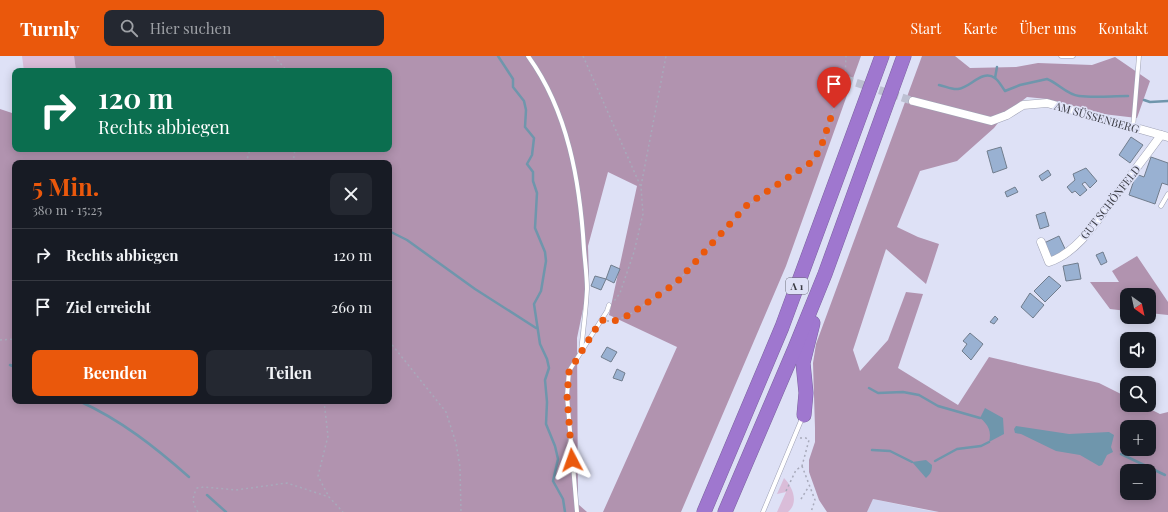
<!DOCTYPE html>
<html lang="de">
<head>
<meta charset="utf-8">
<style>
	:root { --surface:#171b24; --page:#242831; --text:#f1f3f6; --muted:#9ea1a6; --line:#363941; --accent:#ea580c }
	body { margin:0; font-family:"Playfair Display",serif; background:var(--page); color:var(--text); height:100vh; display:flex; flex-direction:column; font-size:15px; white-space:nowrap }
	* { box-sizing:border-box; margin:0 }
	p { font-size:13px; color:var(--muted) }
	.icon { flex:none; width:22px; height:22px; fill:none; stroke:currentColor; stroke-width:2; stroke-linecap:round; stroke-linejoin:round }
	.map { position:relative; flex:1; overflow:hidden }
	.side { position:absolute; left:12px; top:104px; width:380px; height:244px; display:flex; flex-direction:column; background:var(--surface); border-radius:8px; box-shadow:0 2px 10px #0003 }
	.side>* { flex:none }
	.banner { position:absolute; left:12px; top:12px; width:380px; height:84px; border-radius:8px; box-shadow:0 2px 10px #0003; background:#0b6e4f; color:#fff; overflow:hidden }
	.needle { width:26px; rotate:147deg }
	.tools { position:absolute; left:1120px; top:232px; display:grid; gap:8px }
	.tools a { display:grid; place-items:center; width:36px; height:36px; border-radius:8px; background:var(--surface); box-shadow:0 2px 10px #0003; font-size:20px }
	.pin { position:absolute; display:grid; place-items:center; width:34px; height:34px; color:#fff; margin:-41px -17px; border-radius:50% 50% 50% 0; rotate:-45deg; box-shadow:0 0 4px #0007 }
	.pin .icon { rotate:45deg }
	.me { position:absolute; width:44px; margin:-22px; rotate:356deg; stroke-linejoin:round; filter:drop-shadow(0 0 3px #0008) }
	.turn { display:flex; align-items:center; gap:14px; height:84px; padding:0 20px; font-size:18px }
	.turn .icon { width:52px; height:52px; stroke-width:2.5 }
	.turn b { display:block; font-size:28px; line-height:34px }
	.round { display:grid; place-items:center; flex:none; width:42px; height:42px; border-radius:8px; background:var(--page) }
	.summary { display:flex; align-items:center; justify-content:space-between; height:68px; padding:0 20px }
	h1 { font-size:24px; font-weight:700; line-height:30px; color:var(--accent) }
	.button { display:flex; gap:8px; margin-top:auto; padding:8px 20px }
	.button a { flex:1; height:46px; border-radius:8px; background:var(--accent); color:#fff; font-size:16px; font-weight:700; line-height:46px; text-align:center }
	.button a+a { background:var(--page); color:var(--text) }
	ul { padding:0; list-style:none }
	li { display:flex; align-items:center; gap:12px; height:52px; padding:0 20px; border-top:1px solid var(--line) }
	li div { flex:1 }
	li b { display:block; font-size:15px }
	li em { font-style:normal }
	header { display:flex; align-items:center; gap:24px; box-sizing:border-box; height:56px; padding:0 20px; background:var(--accent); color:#fff }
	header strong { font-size:19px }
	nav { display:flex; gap:22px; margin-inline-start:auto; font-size:14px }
	.search { width:280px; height:36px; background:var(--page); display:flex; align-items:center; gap:10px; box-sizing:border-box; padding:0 14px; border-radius:8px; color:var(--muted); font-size:15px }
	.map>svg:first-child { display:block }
	.built { fill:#d0d4ef }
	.green { fill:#dabdd9 }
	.forest { fill:#b193af; fill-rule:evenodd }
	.water { fill:#6f96ac }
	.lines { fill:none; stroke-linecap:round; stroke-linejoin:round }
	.stream { stroke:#6f96ac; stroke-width:2.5 }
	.building { fill:#99b1d2; stroke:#717d8d }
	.street-tunnel { stroke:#bdc0d2; stroke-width:8; stroke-dasharray:8 4; stroke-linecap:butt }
	.lane-casing { stroke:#9ea1b4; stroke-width:5 }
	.street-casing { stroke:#9ea1b4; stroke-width:9 }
	.highway-casing { stroke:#7b629e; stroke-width:15 }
	.path { stroke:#a8aabb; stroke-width:1.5; stroke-dasharray:2 3; stroke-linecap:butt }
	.lane { stroke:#fff; stroke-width:4 }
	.street { stroke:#fff; stroke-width:8 }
	.highway { stroke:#9f77cf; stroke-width:14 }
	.route { stroke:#ea580c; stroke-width:7; stroke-dasharray:0 12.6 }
	.labels { text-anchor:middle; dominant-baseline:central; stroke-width:3.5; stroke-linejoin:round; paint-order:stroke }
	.shield { fill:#dee1f6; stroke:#6a6c78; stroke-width:1 }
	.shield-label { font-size:10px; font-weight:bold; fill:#393a42 }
	.street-label { font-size:11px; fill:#393a42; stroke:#dee1f6 }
</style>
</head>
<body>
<header>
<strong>Turnly</strong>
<div class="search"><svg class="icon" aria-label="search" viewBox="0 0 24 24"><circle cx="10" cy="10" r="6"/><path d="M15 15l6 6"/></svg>Hier suchen</div>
<nav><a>Start</a><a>Karte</a><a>Über uns</a><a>Kontakt</a></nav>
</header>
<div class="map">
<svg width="1168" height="456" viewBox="0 0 1168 456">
	<rect width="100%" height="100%" fill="#dee1f6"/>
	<path class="built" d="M873 443 925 454 939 456H867Z"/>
	<g class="green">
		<path d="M22 0H74L76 15H24Z"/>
		<path d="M784 422C793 431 799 447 788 456H777L786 436 777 438Z"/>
	</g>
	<g class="forest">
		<path d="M74 0H861L786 210 681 456H603L677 291 609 259 637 130 608 116 588 190 589 224 577 282 578 448 587 456H0V53L15 58V93H389V15H76ZM15 107H389V345H15Z"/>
		<path d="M922 0H955L970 12 1016 11 1038 7 1092 9 1115 1 1150 25 1137 62 1103 58 1047 43 1027 41 1005 58 994 72 957 105 920 115 897 171 918 181 939 188 926 228 886 193 853 294 860 315 888 284 906 236 923 238 898 312 958 349 989 301 1099 327 1127 341V349H1142L1160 358 1168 356V456H939L873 443 867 456H827L819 444 809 416V404L815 386V372L813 307 816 288ZM1127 371H1149V393H1127ZM1127 415H1149V437H1127Z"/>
		<path d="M1137 200 1168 246V259L1149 257V239H1127V255L1110 253 1090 226H1119L1112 215Z"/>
	</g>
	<g class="water">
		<path d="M985 352 1003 362 1004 378 989 386C992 376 988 368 980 362Z"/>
		<path d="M1016 370 1069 378 1109 376 1114 379 1111 391 1113 396 1107 399 1102 409 1099 410 1080 399 1056 395 1021 378 1015 377 1014 373Z"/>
		<path d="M926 404 932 409C932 416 930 418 926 422L912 406Z"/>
	</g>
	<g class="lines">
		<g class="stream">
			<path d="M498 0 513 23V31L524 45 526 54 525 71 534 82 532 99 527 108 533 116V125L537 137 535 172 545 196 546 205 541 235 534 248 540 288 547 303 549 312 545 324 547 346 546 368 555 390 558 403 553 425 563 443 565 456"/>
			<path d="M995 22 997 11"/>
			<path d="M939 29C945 30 952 34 958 33 970 32 982 13 995 22 999 25 1002 31 1005 35L1020 29 1047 23C1058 27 1067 39 1079 40 1095 42 1111 40 1128 40"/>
			<path d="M1144 44 1150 46 1168 45"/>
			<path d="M389 175 407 184 475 233 536 272"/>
			<path d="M10 309 15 311"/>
			<path d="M869 332 878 337 903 336 919 339 938 350 980 362"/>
			<path d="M79 345C121 364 155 391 189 421"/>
			<path d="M872 394 890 395 912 406"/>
			<path d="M1121 398 1165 419"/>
			<path d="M935 405 957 393 981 390 989 386"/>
			<path d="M207 439 226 456"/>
		</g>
	</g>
	<g class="building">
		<path d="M1131 81 1143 89 1130 107 1119 99Z"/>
		<path d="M1001 91 1007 112 993 117 987 95Z"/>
		<path d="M1151 101 1168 107V129L1162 127 1155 148 1129 139 1136 118 1144 121Z"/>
		<path d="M1086 112 1097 125 1090 132 1085 126 1082 128 1087 134 1080 140 1075 135 1072 137 1067 131 1075 124 1073 118Z"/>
		<path d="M1048 114 1051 119 1042 125 1039 120Z"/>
		<path d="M1015 131 1018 136 1007 141 1005 136Z"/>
		<path d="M1045 156 1049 170 1040 173 1036 159Z"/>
		<path d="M1059 180 1067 197 1052 204 1044 187Z"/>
		<path d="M1103 196 1107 206 1101 209 1096 199Z"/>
		<path d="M1078 207 1081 223 1066 225 1063 210Z"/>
		<path d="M611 209 620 213 614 227 606 223Z"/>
		<path d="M595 220 606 223 601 234 591 230Z"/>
		<path d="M1049 220 1061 230 1045 246 1034 235Z"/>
		<path d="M1030 237 1044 249 1033 262 1021 251Z"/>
		<path d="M995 260 998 263 994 268 990 266Z"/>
		<path d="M970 277 983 288 971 304 962 295 967 288 963 285Z"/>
		<path d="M607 291 617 296 611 306 601 301Z"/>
		<path d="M617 313 625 317 622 325 613 322Z"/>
	</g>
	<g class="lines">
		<path class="street-tunnel" d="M845 23 913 45"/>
		<g class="lane-casing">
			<g id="lane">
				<path d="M528 0C568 55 580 126 584 193 585 206 587 220 587 233 586 254 583 275 581 296"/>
				<path d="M1061 0H1073"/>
				<path d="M1133 72 1139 0"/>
				<path d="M1161 150 1168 138"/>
				<path d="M577 456 567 340 569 315 607 255 609 249"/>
				<path d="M763 456 803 360"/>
			</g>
		</g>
		<g class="street-casing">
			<g id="street">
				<path d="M913 45 991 65 1007 59 1023 49 1047 47 1168 81"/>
				<path d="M1041 186 1049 206C1079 196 1097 164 1115 140 1130 120 1146 100 1161 79"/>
			</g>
		</g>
		<g class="highway-casing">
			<g id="highway">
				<path d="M804 359 806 337 803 307 813 267"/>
				<path d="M704 456 782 271 882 0"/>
				<path d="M725 456 795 292 825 218 904 0"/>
			</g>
		</g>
		<g class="path">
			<path d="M274 0 287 15"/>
			<path d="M583 0 641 131 643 158 634 196 620 237 614 245"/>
			<path d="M246 107 250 93"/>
			<path d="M293 107 295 93"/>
			<path d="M641 130 666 0"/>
			<path d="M607 265H615L629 259 676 227 748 149 810 107 821 95 837 42 845 23 846 0"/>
			<path d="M0 284 15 283"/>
			<path d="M389 285 446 356 456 387 460 411 461 456"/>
			<path d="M324 345 328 380 318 420 329 441"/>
			<path d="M802 410 815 444 811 456"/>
			<path d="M786 435 796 414 802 410 809 384 806 382H800"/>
			<path d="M801 443 809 430"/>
			<path d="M198 456C192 447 192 441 197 432L204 431 236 434 287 427 329 441 343 456"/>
		</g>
		<use href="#lane" class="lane"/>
		<use href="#street" class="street"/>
		<use href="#highway" class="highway"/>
	</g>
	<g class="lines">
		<path class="route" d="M572 404 567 340 569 316 601 264 614 265 629 259 676 227 748 148 810 107 820 94 834 52"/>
	</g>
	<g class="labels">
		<rect class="shield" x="786" y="222" width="22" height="16" rx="3"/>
		<g class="shield-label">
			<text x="797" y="230">A 1</text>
		</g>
		<g class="street-label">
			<text transform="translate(1097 61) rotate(16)">AM SÜSSENBERG</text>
			<text transform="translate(1110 146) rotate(-52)">GUT SCHÖNFELD</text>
		</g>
	</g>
</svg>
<div class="tools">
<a><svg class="needle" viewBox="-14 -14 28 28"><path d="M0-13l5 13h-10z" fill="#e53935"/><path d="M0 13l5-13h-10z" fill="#9ea1a6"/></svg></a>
<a><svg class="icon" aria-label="sound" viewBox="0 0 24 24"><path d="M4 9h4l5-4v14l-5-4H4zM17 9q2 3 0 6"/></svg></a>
<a><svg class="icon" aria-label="search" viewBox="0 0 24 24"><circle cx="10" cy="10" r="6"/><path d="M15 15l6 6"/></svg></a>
<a>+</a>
<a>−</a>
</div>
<div class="pin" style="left:834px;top:52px;background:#d93025"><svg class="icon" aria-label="arrive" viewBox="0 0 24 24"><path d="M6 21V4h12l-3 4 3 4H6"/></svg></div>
<svg class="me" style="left:572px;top:404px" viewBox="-20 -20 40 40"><path d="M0-17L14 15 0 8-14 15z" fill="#ea580c" stroke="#fff" stroke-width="4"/></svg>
<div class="banner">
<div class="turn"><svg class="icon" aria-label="right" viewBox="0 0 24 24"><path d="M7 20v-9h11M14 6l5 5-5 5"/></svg><div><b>120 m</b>Rechts abbiegen</div></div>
</div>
<section class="side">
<div class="summary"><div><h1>5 Min.</h1><p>380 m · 15:25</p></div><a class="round"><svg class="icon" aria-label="close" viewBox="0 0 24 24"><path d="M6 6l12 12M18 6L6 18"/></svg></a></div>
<ul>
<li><svg class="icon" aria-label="right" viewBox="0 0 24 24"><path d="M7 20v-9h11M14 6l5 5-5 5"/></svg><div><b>Rechts abbiegen</b></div><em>120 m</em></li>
<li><svg class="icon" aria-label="arrive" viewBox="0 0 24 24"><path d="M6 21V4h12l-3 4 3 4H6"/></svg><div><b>Ziel erreicht</b></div><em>260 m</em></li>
</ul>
<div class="button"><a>Beenden</a><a>Teilen</a></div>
</section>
</div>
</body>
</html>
